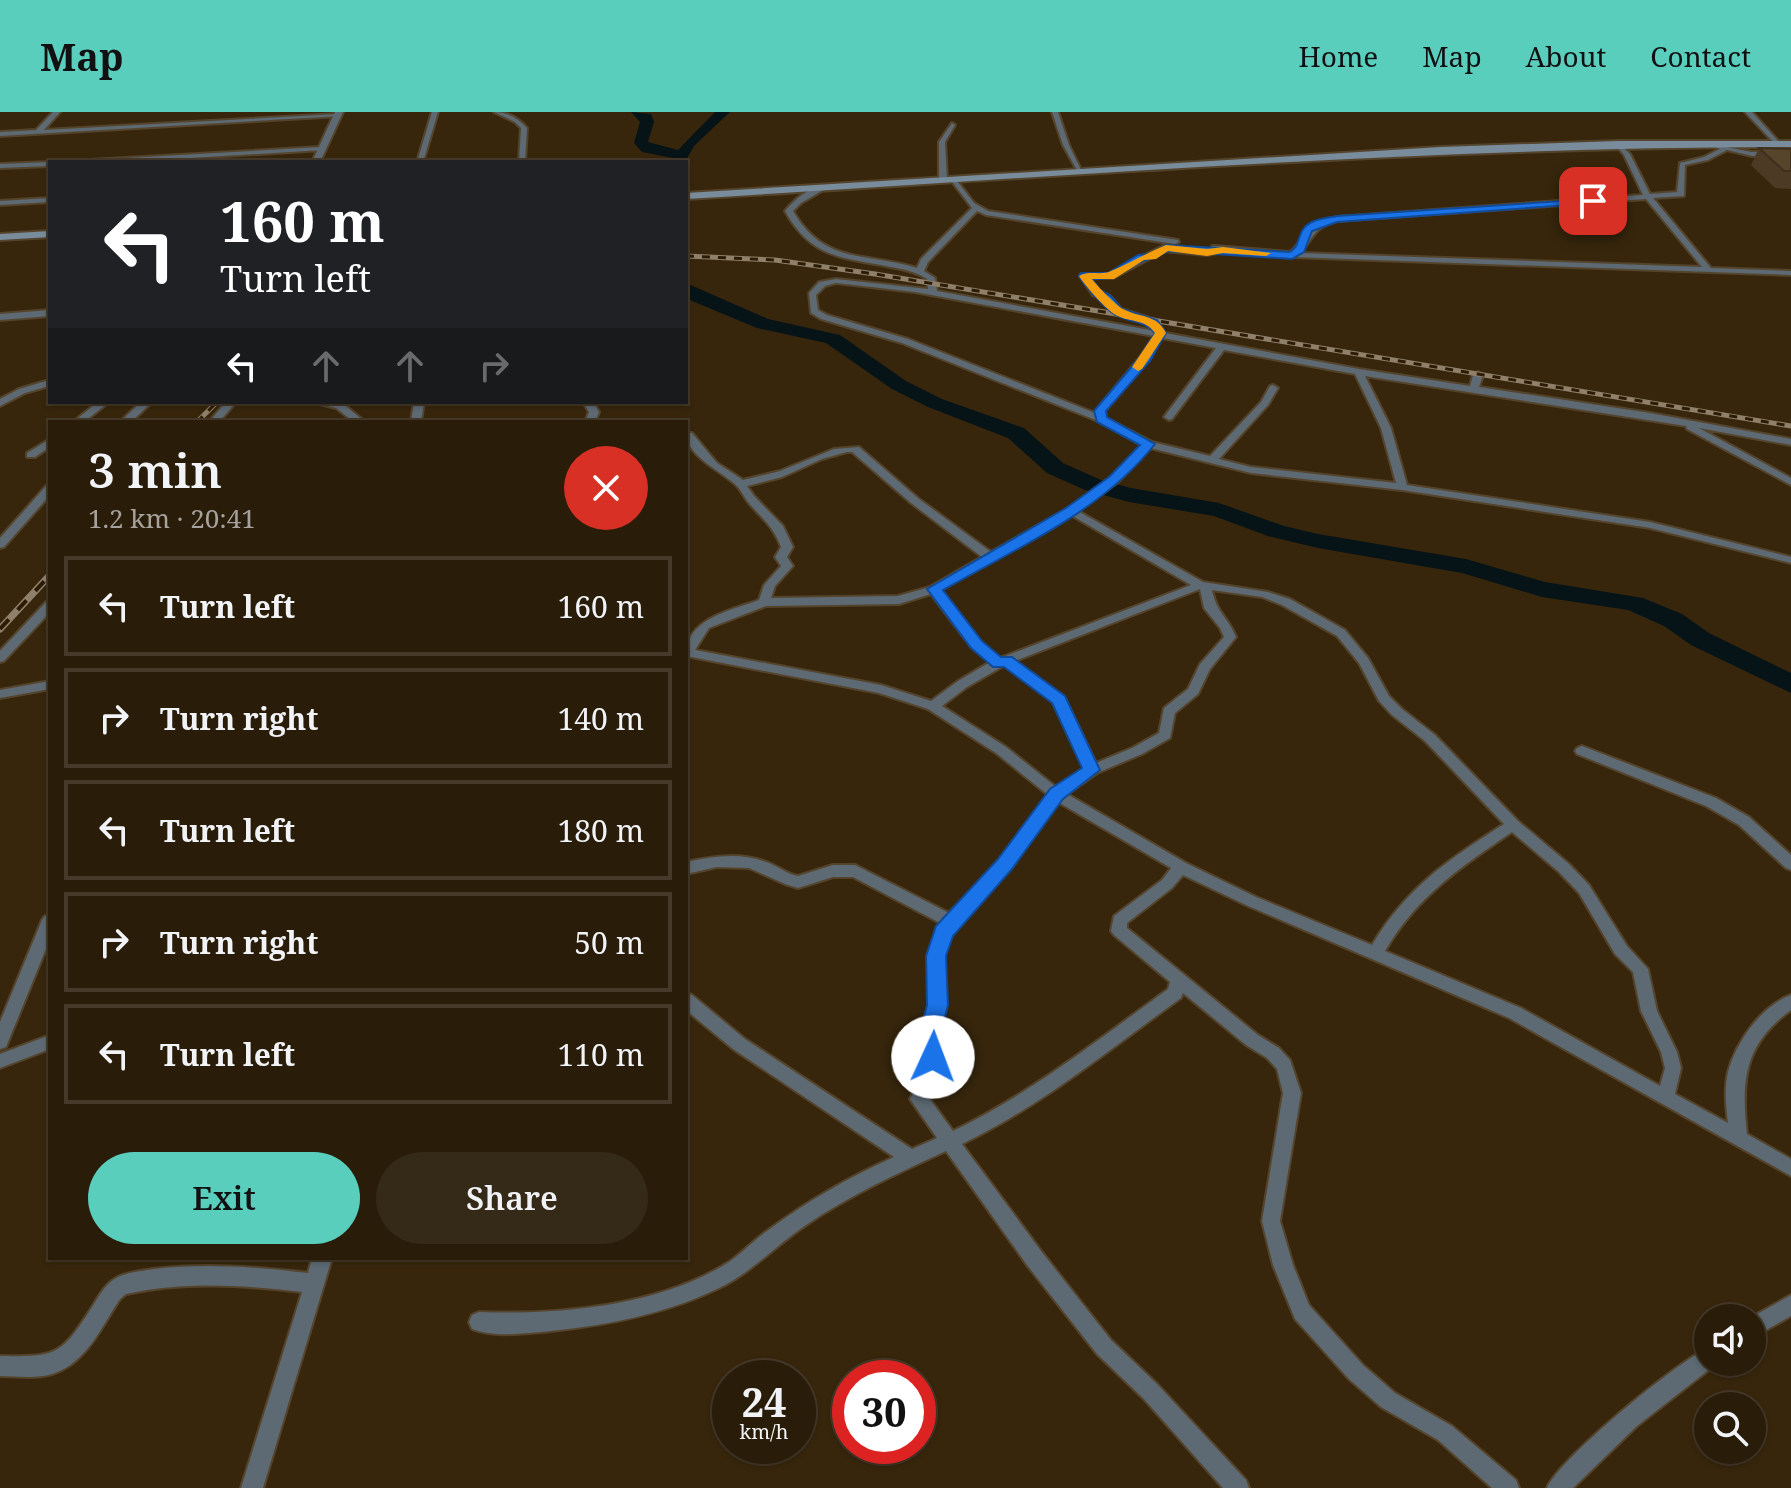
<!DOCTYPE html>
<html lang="en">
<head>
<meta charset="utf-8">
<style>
	:root { --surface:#291c09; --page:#352917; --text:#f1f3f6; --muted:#a5a19c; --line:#453a2a; --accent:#5acebd }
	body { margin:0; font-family:"Noto Serif",serif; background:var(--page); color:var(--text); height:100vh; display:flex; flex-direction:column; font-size:30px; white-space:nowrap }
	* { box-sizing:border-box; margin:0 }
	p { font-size:26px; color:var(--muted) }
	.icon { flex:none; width:44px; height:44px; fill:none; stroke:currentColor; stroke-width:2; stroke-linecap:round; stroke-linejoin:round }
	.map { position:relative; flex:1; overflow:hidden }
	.drawer { position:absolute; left:48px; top:308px; width:640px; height:840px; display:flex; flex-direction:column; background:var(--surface); border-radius:0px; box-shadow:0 2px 6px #0004,0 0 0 2px var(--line) }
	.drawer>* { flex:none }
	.top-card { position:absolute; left:48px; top:48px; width:640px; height:244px; border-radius:0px; box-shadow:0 2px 6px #0004,0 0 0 2px var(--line); background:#202124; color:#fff; overflow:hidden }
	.tools { position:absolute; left:1694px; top:1192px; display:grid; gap:16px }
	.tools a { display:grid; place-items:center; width:72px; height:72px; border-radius:50%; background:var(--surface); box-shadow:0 2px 6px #0004,0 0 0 2px var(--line); font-size:40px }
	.speed { position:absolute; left:712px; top:1248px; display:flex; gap:16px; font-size:40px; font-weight:700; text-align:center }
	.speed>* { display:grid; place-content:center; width:104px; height:104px; border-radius:50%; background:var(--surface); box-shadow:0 2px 6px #0004,0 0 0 2px var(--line); line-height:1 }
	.speed small { font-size:20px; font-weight:400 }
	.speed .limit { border:12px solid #d22; background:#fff; color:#111 }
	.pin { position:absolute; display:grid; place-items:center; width:68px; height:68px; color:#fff; margin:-34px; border-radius:16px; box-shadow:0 4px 12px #0006 }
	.me { position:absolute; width:88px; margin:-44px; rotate:2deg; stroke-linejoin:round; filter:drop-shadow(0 0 6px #0008) }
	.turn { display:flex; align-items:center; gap:28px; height:168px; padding:0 40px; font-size:36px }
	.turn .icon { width:104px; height:104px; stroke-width:2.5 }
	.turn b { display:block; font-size:56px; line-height:68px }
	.lanes { display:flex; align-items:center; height:76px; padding:0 40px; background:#0003; justify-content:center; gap:40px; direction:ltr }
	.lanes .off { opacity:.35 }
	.round { display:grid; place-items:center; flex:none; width:84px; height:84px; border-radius:42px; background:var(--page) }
	.head { display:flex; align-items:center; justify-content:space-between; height:136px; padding:0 40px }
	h1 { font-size:48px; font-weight:600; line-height:60px }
	.button { display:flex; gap:16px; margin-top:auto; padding:16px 40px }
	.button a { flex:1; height:92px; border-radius:48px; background:var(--accent); color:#111; font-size:32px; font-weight:600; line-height:92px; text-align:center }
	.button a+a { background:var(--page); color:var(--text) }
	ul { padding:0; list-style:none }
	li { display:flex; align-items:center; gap:24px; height:100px; margin:0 16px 12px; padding:0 24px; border:4px solid var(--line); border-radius:0px }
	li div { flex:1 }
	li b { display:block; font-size:30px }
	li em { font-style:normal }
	header { display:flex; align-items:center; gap:48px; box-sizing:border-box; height:112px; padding:0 40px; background:var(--accent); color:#111 }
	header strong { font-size:38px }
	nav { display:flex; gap:44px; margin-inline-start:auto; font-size:28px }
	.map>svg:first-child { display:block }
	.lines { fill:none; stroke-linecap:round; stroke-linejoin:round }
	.river { fill:#061418; fill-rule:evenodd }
	.minor-casing { stroke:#54442c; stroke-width:4 }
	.tertiary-casing { stroke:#54442c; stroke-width:4 }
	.secondary-casing { stroke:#54442c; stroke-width:4 }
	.minor { fill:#5d6973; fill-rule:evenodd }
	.tertiary { fill:#5d6973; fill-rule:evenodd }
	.secondary { fill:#798c9c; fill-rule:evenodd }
	.rail-far1-casing { stroke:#8f806b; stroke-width:5 }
	.rail-casing { stroke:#8f806b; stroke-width:7 }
	.rail-far1 { stroke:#2d1c03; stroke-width:3; stroke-dasharray:8; stroke-linecap:butt }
	.rail { stroke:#2d1c03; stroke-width:4; stroke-dasharray:13; stroke-linecap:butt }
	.wall { fill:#4c3a25 }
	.building { fill:#58442b; stroke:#3e301e; stroke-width:2 }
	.route { fill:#1a73e8; stroke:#114b97; stroke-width:2 }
	.slow { fill:#f59e0b }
</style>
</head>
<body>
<header>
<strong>Map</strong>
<nav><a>Home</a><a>Map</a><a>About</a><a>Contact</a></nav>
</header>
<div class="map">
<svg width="1791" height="1376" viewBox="0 0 1791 1376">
	<rect width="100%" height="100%" fill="#37260c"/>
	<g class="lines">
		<g class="river">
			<path d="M631 0 651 2 654 10 648 30 678 38 715 0H730L694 34 685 50H671L673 46 642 40 634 31 640 10Z"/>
			<path d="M686 171 768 207 840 223 906 269 942 287 1024 316 1063 351 1101 368 1131 376 1219 391 1284 414 1318 422 1466 447 1545 470 1643 486 1682 502 1709 521 1791 561V581L1691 533 1664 514 1628 498 1542 485 1462 461 1318 436 1268 424 1214 404 1129 390 1085 378 1047 361 1008 326 928 295 892 277 826 231 757 216 692 189 686 185Z"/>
		</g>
		<g class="minor-casing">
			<g id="minor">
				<path d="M53 0H60L44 18 338 2 341 4 0 24V20L36 18Z"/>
				<path d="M432 0H438L423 50H417Z"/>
				<path d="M494 0C507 0 518 6 527 16L525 50H519L521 16 515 10Z"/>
				<path d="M1052 0H1058L1069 33 1082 60H1078L1063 33Z"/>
				<path d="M1745 0H1752L1780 31V33H1776Z"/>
				<path d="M952 11 955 13 945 30 947 67 943 69 939 67V30Z"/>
				<path d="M1618 30 1630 42 1650 82 1677 80 1680 51 1704 45 1720 37 1715 35V33L1752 40 1791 39V43L1752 44 1727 38 1708 48 1685 53 1684 84 1653 86 1711 156 1791 159V163L1292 145 1226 139 1207 143 1164 139 1113 166H1090L1099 179 1110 184 1121 197 1156 208 1165 221 1359 257 1470 274 1473 263 1478 260 1483 263 1479 275 1650 301 1791 327V333L1699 316 1791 366V373L1687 317 1686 314 1365 264 1391 316 1407 373 1650 410 1791 445V451L1650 416 1402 378 1251 361 1150 336 1118 370 1078 399 1203 470 1268 480 1290 487 1345 518 1368 546 1389 584 1402 597 1435 623 1518 709 1569 752 1589 773 1627 834 1648 857 1657 899 1677 940 1681 956 1675 982 1728 1011C1726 995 1724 977 1728 960 1736 930 1761 894 1791 883V898C1744 932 1741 969 1747 1022L1791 1047V1064L1509 906 1246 793 1183 763 1172 776 1127 811V816L1258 923 1279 936 1290 948 1301 981 1280 1109 1293 1153 1309 1193 1363 1253 1395 1281 1452 1314 1516 1368 1519 1376H1492L1438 1328 1381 1295 1349 1267 1295 1207 1273 1153 1262 1109 1283 981 1277 957 1267 946 1246 933 1183 881 1181 886C1110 937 1041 994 962 1032L1041 1139 1111 1228 1157 1272 1246 1368 1249 1376H1223L1143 1286 1097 1242 1027 1153 946 1039C898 1061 850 1083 806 1113 775 1134 750 1162 717 1177 665 1202 608 1213 551 1219 527 1221 494 1226 472 1217L469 1210 472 1203 479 1200C559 1203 660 1194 729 1150 742 1141 754 1128 767 1119 806 1090 849 1065 894 1045L733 937 686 898V881L692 883 745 927 912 1037 937 1026 910 987 926 957 920 929 930 893 928 844 942 812 853 765H833L798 776 785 772 749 756 717 755 686 762V750C714 744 742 740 769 751 779 755 787 762 798 764L833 753H855L949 801 989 761 1048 683 996 641 928 597 879 581 686 544C686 506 730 499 759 488L764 473 781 454 775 445 781 435C772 412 763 408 748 390 744 385 741 378 737 374 723 360 686 344 686 321H692L717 351 743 368 780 359 834 337 859 335 919 387 991 440 1067 397 1110 366 1142 333 1098 309 902 231 821 207 811 201 809 181 819 170 836 167 928 177 927 167C917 160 903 157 891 155 842 145 812 147 785 99 795 87 809 75 825 73V77L801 91 793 99C824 153 866 140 917 156L921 147 972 96 950 67 954 65 974 91 988 99 1178 128 1179 130 1175 132 986 103 977 99 928 150 924 159 935 166 937 179 1155 219 1150 212 1115 201 1104 188 1093 183 1080 164 1081 162H1108L1163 134 1207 139 1212 138V134H1215L1290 140C1299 134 1300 127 1306 119 1314 109 1326 107 1337 105L1643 83 1624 43 1615 32ZM1646 87 1702 155 1300 141C1315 125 1312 116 1337 109ZM836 171 915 180 1154 224 1141 244 1097 297 1095 301 908 227 827 203 818 198 816 183 825 174ZM1162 226 1216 236 1164 305 1169 308 1172 307 1224 238 1355 262 1381 316 1396 371 1251 355 1219 347 1268 293 1278 276 1273 273 1270 274 1261 290 1210 344 1152 330 1106 306 1105 299 1148 248ZM847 340H852L911 391 982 445 930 475 898 484 771 486 775 474 793 454 787 445 793 435 783 414 754 384 747 374 782 365 822 347ZM1071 403 1191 473 1000 546 980 530 941 478ZM1200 477 1204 496 1220 516 1224 525 1200 552 1188 577 1164 596 1159 621 1132 636 1096 651 1064 585 1015 549ZM1212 478 1262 485 1282 493 1337 524 1359 551 1379 589 1392 603 1425 629 1504 712C1449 747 1406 776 1372 833L1256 785 1186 751 1067 682 1097 661 1142 642 1170 626 1175 601 1198 582 1210 557 1236 525C1228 505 1217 502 1212 478ZM931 482 972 536 990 550 958 569 931 589 881 573 695 538 709 516 766 494 899 492ZM1005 553 1054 590 1084 656 1056 675 1006 635 942 594 967 575ZM1058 690 1171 756 1162 768 1114 804 1111 819 1114 823 1170 870 1168 877C1099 927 1030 982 953 1019L929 986 943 958 936 929 946 893 944 844 951 822 965 802 999 769ZM1512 720 1559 760 1579 781 1615 842 1633 860 1641 899 1661 940 1665 956 1660 974 1521 896 1385 839C1416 785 1462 754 1512 720Z"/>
				<path d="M321 35 323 38 127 50H87L90 48Z"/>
				<path d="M50 50V54L0 56V52Z"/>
				<path d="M50 86V90L0 93V89Z"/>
				<path d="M50 198V204L0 208V202Z"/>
				<path d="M46 269 49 270V274L25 281 0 294V287L19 277Z"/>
				<path d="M98 290H109L84 310H73Z"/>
				<path d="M141 290H152L131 310H120Z"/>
				<path d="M226 290H236L219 310H209Z"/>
				<path d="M312 290 342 291 365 310H354L336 296Z"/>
				<path d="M414 290H424L421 310H411Z"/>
				<path d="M583 290H593L599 300 595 310H585L589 300Z"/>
				<path d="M50 327V335L35 345H27V341Z"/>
				<path d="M50 373V383L4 435 0 436V426L46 374Z"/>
				<path d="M50 489V500L4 549 0 550V539L46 490Z"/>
				<path d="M50 569V577L0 586V578Z"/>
				<path d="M1582 634 1716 686 1749 705 1791 743V758L1786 756 1739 713 1706 694 1577 642 1575 639 1577 636Z"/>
				<path d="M50 802V827L8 930 6 935 0 937V910L42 808 45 804Z"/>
				<path d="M50 923V937L0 956V942Z"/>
				<path d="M312 1146H332L263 1376H241L302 1180C243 1173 185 1169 126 1182L120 1187C102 1214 86 1252 52 1262 36 1267 17 1264 0 1264V1244C59 1245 61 1243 94 1192 100 1182 106 1171 118 1165 128 1160 142 1159 154 1157 205 1151 256 1155 308 1161Z"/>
				<path d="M1791 1183V1204L1752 1226V1206H1750Z"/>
				<path d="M1708 1236V1250H1716L1715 1253 1637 1314 1573 1376H1547C1559 1347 1678 1249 1708 1236Z"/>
			</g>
		</g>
		<g class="tertiary-casing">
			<path id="tertiary" d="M335 0H343L320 50H312Z"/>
		</g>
		<g class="secondary-casing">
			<g id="secondary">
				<path d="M1618 29H1791V35C1422 35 1054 65 686 87V81L1441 35Z"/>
				<path d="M50 119V125L0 128V122Z"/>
			</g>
		</g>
		<use href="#minor" class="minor"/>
		<use href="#tertiary" class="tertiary"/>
		<use href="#secondary" class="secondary"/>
		<g class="rail-far1-casing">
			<g id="rail-far1">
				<path d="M686 144 775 148 875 162 1791 314"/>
				<path d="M197 310 217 290"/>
			</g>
		</g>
		<g class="rail-casing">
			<path id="rail" d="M0 517 50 463"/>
		</g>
		<use href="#rail-far1" class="rail-far1"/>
		<use href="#rail" class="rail"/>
	</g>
	<path class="wall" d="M1759 36 1791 37V77L1775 76 1751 53Z"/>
	<path class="building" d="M1759 36 1791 37V59H1784Z"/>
	<path class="route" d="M1593 87 1596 91 1337 110 1312 119 1304 140 1292 147 1168 139C1159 145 1152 146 1143 149 1119 158 1121 168 1092 167L1100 178 1111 184 1122 197 1157 208 1166 221 1150 249 1106 299 1107 305 1155 332C1101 400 1017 436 943 478L982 529 1001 545H1012L1065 584 1100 658 1063 687 1012 757 953 824 946 844 948 893 939 929 944 945 941 951 933 954 925 951 917 929 927 893 926 844 936 814 998 747 1050 677 1082 656 1052 591 1004 555H993L971 536 927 477 1066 396 1109 365 1140 333 1097 310 1094 299 1140 245 1155 221C1144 207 1128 211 1114 202 1104 195 1086 175 1079 164L1081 161H1108L1138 143 1150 142 1166 133 1290 140C1300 134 1297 125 1304 116 1311 107 1327 106 1337 104Z"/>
	<path class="slow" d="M1166 133 1207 137 1223 135 1271 141 1266 144 1223 141 1207 144 1168 139 1156 147 1144 148 1114 167H1092C1097 174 1117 194 1123 197 1140 206 1157 202 1166 221L1142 257 1138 259 1132 255 1155 221C1145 206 1128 211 1114 202 1104 195 1086 175 1079 164 1089 158 1101 164 1111 159 1130 151 1147 141 1166 133Z"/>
</svg>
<div class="tools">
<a><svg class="icon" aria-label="sound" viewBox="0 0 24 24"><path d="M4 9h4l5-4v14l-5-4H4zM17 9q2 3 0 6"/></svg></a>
<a><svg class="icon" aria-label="search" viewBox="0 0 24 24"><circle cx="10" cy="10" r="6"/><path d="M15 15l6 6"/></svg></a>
</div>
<div class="speed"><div>24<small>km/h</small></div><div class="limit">30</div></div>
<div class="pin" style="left:1593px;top:89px;background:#d93025"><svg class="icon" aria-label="arrive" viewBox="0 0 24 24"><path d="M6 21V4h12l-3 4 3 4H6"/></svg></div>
<svg class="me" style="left:933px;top:945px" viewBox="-20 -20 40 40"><circle r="19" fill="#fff"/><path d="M0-13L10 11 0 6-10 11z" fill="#1a73e8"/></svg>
<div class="top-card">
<div class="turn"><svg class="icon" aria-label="left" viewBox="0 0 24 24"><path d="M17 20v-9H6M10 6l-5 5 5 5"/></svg><div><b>160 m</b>Turn left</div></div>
<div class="lanes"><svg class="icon" aria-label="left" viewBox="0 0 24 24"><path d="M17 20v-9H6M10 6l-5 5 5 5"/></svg><svg class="icon off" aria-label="ahead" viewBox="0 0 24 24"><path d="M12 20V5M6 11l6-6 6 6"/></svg><svg class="icon off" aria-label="ahead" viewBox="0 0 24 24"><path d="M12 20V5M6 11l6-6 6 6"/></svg><svg class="icon off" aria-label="right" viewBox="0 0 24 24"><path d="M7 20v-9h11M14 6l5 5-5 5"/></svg></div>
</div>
<section class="drawer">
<div class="head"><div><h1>3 min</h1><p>1.2 km · 20:41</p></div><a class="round" style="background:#d93025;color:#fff"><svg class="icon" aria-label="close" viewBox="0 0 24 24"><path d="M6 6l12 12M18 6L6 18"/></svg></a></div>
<ul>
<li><svg class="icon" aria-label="left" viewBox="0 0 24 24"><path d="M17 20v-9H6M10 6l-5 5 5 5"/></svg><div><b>Turn left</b></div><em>160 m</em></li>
<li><svg class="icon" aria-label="right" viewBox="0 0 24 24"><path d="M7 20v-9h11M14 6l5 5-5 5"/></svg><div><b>Turn right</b></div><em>140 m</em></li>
<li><svg class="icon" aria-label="left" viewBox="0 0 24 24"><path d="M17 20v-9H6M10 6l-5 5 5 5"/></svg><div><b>Turn left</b></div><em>180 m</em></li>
<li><svg class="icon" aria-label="right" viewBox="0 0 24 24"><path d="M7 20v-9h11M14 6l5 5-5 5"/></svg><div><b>Turn right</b></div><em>50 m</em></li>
<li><svg class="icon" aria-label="left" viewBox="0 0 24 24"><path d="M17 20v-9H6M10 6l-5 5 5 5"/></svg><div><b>Turn left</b></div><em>110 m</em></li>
</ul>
<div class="button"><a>Exit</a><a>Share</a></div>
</section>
</div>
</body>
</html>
